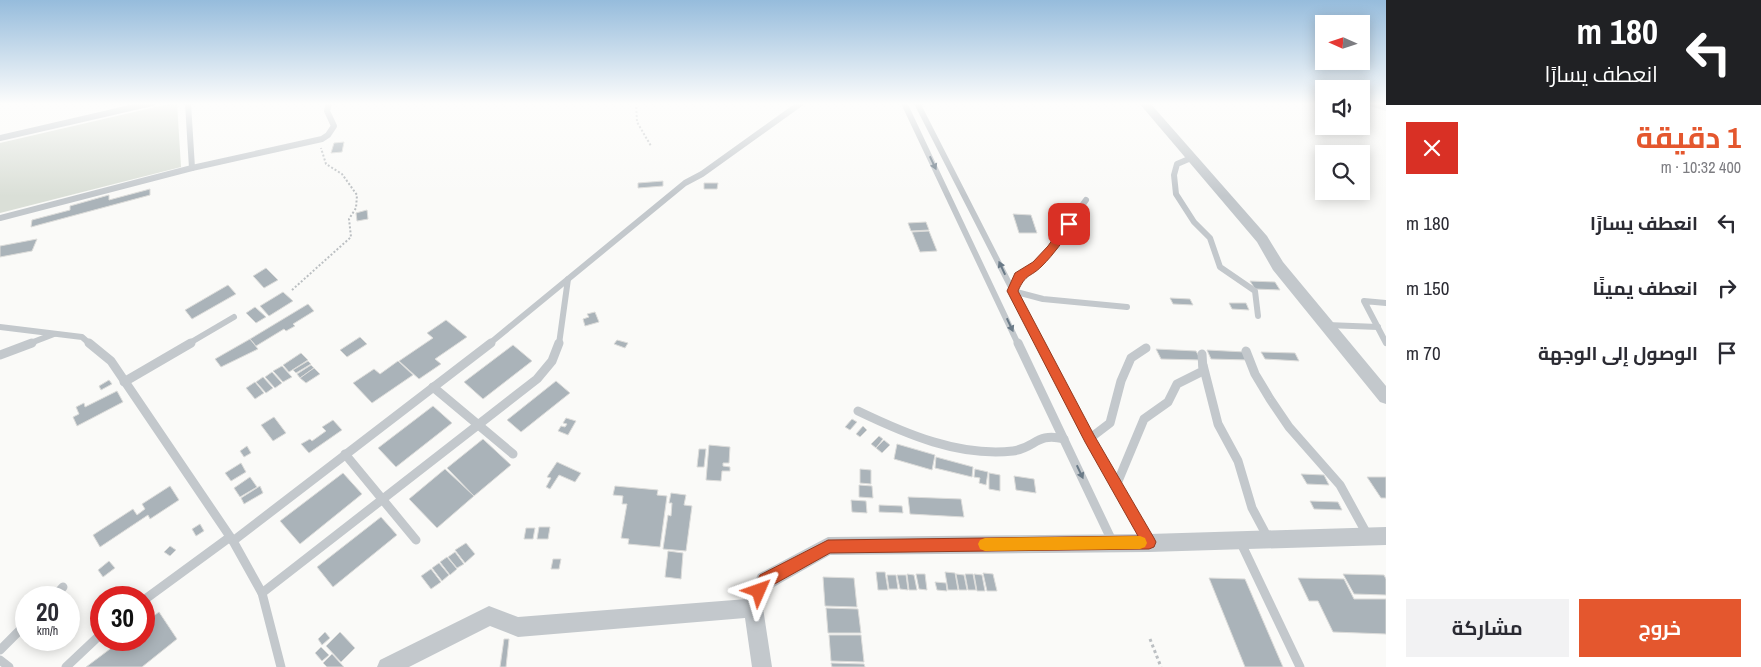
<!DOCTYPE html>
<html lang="ar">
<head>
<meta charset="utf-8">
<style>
	:root { --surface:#fff; --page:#f2f2f3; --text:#2b2b33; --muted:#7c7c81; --accent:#e4572e }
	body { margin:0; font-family:"Archivo Narrow",Cairo,sans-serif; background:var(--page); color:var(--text); direction:rtl; height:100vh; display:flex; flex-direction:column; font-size:19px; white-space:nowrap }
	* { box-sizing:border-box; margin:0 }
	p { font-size:16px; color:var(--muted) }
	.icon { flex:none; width:28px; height:28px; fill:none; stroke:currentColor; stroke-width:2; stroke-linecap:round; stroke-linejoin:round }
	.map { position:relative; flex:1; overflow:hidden; direction:ltr }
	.details { display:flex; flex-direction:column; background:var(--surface); width:375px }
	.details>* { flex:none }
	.banner { background:#202124; color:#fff; overflow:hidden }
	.needle { width:32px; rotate:273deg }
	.buttons { position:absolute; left:1315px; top:15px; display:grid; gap:10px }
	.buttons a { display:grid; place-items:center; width:55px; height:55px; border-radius:0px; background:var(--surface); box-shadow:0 2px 12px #0003; font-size:25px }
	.speed { position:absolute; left:15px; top:586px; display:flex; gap:10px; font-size:25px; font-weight:700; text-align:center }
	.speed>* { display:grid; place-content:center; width:65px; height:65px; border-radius:50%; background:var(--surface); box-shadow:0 2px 12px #0003; line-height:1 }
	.speed small { font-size:12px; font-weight:400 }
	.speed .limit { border:8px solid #d22; background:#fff; color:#111 }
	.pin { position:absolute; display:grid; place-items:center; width:42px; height:42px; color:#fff; margin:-21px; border-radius:10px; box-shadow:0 2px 8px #0006 }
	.me { position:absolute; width:55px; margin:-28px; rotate:47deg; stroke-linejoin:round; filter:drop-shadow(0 0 4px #0008) }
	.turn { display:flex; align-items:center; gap:18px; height:105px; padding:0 20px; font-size:22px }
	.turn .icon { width:65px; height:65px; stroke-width:2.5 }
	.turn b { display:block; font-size:35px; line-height:42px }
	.round { display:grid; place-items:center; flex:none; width:52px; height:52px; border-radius:0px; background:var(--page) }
	.headline { display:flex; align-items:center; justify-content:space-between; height:85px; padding:0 20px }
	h1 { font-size:30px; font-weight:700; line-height:38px; color:var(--accent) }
	.action { display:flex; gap:10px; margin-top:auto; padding:10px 20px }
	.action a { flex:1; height:58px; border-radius:0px; background:var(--accent); color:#fff; font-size:20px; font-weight:700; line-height:58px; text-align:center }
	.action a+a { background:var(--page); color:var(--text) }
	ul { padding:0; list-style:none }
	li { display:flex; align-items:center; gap:15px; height:65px; padding:0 20px }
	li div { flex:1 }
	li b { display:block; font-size:19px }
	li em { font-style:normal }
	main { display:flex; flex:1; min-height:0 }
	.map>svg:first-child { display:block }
	.green { fill:#dadfd7 }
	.building { fill:#aab3b9; stroke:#dcdcda }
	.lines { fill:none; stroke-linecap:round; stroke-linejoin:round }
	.path-far1 { stroke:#bbbfc2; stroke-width:2; stroke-dasharray:2 2; stroke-linecap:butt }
	.path { stroke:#bbbfc2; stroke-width:3; stroke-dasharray:3 3; stroke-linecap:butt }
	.lane-far1 { stroke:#c3c8cc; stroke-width:6 }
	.lane { stroke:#c3c8cc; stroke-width:9 }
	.street { fill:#c3c8cc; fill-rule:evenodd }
	.oneway { fill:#6a7a87 }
	.route { fill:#e4572e; stroke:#94391e }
	.slow { fill:#f59e0b }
</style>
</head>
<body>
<main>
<section class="details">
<div class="banner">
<div class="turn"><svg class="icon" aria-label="left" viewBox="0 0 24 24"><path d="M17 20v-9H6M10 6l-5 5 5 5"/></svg><div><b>180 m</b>انعطف يسارًا</div></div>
</div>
<div class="headline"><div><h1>1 دقيقة</h1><p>400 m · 10:32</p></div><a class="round" style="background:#d93025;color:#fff"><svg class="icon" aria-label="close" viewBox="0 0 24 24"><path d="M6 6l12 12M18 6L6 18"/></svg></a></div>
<ul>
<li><svg class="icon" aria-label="left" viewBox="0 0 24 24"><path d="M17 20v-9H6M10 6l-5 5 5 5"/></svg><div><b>انعطف يسارًا</b></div><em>180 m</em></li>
<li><svg class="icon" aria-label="right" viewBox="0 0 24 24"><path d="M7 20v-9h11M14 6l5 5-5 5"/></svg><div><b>انعطف يمينًا</b></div><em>150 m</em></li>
<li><svg class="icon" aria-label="arrive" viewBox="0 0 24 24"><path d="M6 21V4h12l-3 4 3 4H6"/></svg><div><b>الوصول إلى الوجهة</b></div><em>70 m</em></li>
</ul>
<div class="action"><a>خروج</a><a>مشاركة</a></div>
</section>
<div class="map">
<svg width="1386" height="667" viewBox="0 0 1386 667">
	<rect width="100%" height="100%" fill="#fafaf8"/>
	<path class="green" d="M173 103H177L181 167 0 213V143Z"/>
	<g class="building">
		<path d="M344 142 342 152 331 153 334 143Z"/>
		<path d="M663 181V186L638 188V183Z"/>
		<path d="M704 183H718L717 189H704Z"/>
		<path d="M150 189V195L31 227 32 220 70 210V206L109 195V200Z"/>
		<path d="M367 210 368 219 357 221 356 213Z"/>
		<path d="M1013 214 1031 215 1037 233H1019Z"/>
		<path d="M926 222 929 230 911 231 908 223Z"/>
		<path d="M929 231 937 251 920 252 912 232Z"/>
		<path d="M37 239 32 251 0 257V246Z"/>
		<path d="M266 268 278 280 264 288 253 276Z"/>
		<path d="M1250 281 1275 282 1280 290 1255 289Z"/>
		<path d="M228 285 236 294 192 319 185 310Z"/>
		<path d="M283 292 293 301 269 316 260 306Z"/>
		<path d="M1170 298 1190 299 1193 305 1173 304Z"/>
		<path d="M1229 303H1246L1249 310 1232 309Z"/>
		<path d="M308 304 314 311 293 324 295 326 286 331 284 329 256 346 250 339Z"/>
		<path d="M255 307 266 317 256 323 246 313Z"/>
		<path d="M595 312 599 322 585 326 583 319 589 317 587 314Z"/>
		<path d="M446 320 467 337 435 359 441 364 419 379 399 361 433 338 427 333Z"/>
		<path d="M360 337 367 344 347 357 340 350Z"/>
		<path d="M250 339 258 349 221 367 215 359Z"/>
		<path d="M617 340 628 343 625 348 614 344Z"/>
		<path d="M513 345 532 361 483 399 464 382Z"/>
		<path d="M1156 349 1196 351 1201 360 1161 359Z"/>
		<path d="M1207 350 1245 352 1249 360 1211 359Z"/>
		<path d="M1261 352 1295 353 1299 361 1265 359Z"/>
		<path d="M301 353 308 360 289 372 283 365Z"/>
		<path d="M308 361 311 364 296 373 293 370Z"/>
		<path d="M398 361 413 375 372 403 353 383 374 369 380 374Z"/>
		<path d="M311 365 314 368 300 378 297 374Z"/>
		<path d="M282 366 292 377 283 382 273 371Z"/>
		<path d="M314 368 320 374 306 383 300 378Z"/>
		<path d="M272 372 282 383 275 388 265 377Z"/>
		<path d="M263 377 273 388 266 393 256 382Z"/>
		<path d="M109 380 112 384 101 390 99 386Z"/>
		<path d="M556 381 570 393 521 432 507 420Z"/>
		<path d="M255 382 264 393 255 399 246 388Z"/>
		<path d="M117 391 123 402 77 426 73 417 79 414 76 407 84 403 85 407Z"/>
		<path d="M433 406 452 423 396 467 378 448Z"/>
		<path d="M274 417 286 433 273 441 261 425Z"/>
		<path d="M566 418 576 421 568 435 558 431 561 426 565 427 567 424 563 423Z"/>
		<path d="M852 419 857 422 850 430 845 427Z"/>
		<path d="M333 420 342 430 309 453 301 444 310 439 312 441 326 431 322 427Z"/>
		<path d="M863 426 867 430 860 437 856 434Z"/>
		<path d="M879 436 883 439 876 448 871 444Z"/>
		<path d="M483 439 511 465 474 496 447 468Z"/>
		<path d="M884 440 890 445 882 453 876 448Z"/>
		<path d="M897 444 935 455 932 470 894 459Z"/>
		<path d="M709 445 730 447 729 463H723V466L730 467V471H722L721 481 706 480Z"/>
		<path d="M247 446 251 453 244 457 240 451Z"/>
		<path d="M699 449H706L704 467H697Z"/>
		<path d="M936 457 973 467 972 477 935 468Z"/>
		<path d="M557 462 581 473 575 482 559 475 550 489 546 487 551 478 547 477Z"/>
		<path d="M241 463 246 472 231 481 225 473Z"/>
		<path d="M445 469 474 496 437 528 409 499Z"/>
		<path d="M860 469 871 470V484L860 483Z"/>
		<path d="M975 469 988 472 986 485 979 483 980 478 974 477Z"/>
		<path d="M343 473 362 494 300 544 280 521Z"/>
		<path d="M989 473 1000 475V491L989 489Z"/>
		<path d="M1301 474 1324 475 1329 485 1307 484Z"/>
		<path d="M1014 476 1034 479 1036 493 1016 490Z"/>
		<path d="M250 477 257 487 240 497 234 488Z"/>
		<path d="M1367 477H1386V498H1381Z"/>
		<path d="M859 485 872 486 873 498 859 497Z"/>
		<path d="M170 486 179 500 150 519 148 515 100 547 93 535 133 509 137 515 145 509 142 504Z"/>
		<path d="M260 486 263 493 244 504 241 498Z"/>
		<path d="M615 486 658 490 657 495 667 496 660 547 628 544 629 539 621 538 627 504H622L623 496 613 495Z"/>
		<path d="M671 493 686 495 684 505 692 506 686 551 663 549 668 515 671 516 672 503H669Z"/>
		<path d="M908 497 961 499 964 517 910 514Z"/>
		<path d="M851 500 866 501 867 513 852 512Z"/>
		<path d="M1310 501 1338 502 1342 510 1314 509Z"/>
		<path d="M879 505 902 506 903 513 879 512Z"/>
		<path d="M381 517 397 535 333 587 317 567Z"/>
		<path d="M200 524 204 531 196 536 192 529Z"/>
		<path d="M539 527H550L548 539H537Z"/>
		<path d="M526 528H535L533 539H524Z"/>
		<path d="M466 543 475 554 465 563 455 550Z"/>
		<path d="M170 546 176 550 170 556 164 552Z"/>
		<path d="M668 551 683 553 681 579 665 577Z"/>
		<path d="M455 552 464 564 457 568 448 557Z"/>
		<path d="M447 557 457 569 450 575 440 562Z"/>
		<path d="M553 559H561L559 569H551Z"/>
		<path d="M109 561 115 568 103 577 98 570Z"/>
		<path d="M439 563 449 575 442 581 432 568Z"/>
		<path d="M431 569 441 582 431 589 421 576Z"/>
		<path d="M876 572H885L888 590H878Z"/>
		<path d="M945 572 955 573 958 590H948Z"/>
		<path d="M983 573 993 574 997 591H987Z"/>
		<path d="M907 574 914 575 917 590H909Z"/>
		<path d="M916 574H925L927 590 919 589Z"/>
		<path d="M956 574 964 575 967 590H959Z"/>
		<path d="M965 574H973L976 590H968Z"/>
		<path d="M974 574 982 575 985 591H977Z"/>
		<path d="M1343 574 1384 575 1386 579V595L1354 594Z"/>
		<path d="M887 575H896L898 589H889Z"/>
		<path d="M897 575H906L908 590 900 589Z"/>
		<path d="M823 577 854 578 857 607 825 606Z"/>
		<path d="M1209 578 1245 579 1283 667H1245Z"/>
		<path d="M1298 578 1344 579 1354 599H1386V634L1333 632 1318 601H1309Z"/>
		<path d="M935 582 946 583 947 591 937 590Z"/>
		<path d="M826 608 858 609 861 633H828Z"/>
		<path d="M159 612 177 639 142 667H86L122 640H144V623Z"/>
		<path d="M325 632 330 638 322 645 318 639Z"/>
		<path d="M340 632 355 648 341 662 326 646Z"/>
		<path d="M829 635H861L864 662 831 661Z"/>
		<path d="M504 639H509L506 667H500Z"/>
		<path d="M321 647 329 655 322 661 315 653Z"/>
		<path d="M332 654 344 667H327L323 663Z"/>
		<path d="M831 663 864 664 865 667H832Z"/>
	</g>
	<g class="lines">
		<g class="path-far1">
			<path d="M636 103 637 122 651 146"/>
			<path d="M292 290 351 237 349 219 356 208 357 195 342 174 326 164 321 148"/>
		</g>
		<path class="path" d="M1150 639 1161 667"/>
		<g class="lane-far1">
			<path d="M188 103 192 168"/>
			<path d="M904 103 1018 344"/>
			<path d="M917 103 1040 344"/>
			<path d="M0 138 152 103"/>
			<path d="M1191 158 1177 164 1174 175 1176 194 1194 222 1210 238 1220 267 1255 291 1258 316"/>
			<path d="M1086 200 1051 249 1037 265 1019 276 1013 291 1043 299 1127 307"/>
			<path d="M0 218 192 168 322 139 328 135 334 126 327 111 329 103"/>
			<path d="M1386 303 1364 301 1386 343"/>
			<path d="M1327 325 1378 327"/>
			<path d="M0 327 82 337 90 344"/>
			<path d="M28 344 54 334"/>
			<path d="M188 344 234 317"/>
			<path d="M489 344 685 183 702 174 801 103"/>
			<path d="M559 344 568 279"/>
		</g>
		<g class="lane">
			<path d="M89 343 111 361 233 541 262 593 281 667"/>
			<path d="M1018 343 1113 543"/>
			<path d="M1040 343 1089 439 1149 543"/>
			<path d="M1246 351 1255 374 1270 399 1289 427 1340 485 1368 536"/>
			<path d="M0 355 32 343"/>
			<path d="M1203 365 1218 424 1238 461 1252 508 1268 538"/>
			<path d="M124 382 191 343"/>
			<path d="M433 387 513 454"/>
			<path d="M858 411C906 434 959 457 1013 451 1036 448 1036 432 1064 439"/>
			<path d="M1089 439 1110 423 1121 381 1131 358 1146 348"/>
			<path d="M345 454 416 540"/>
			<path d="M1116 486 1144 419 1168 402 1177 384 1203 371 1202 354"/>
			<path d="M233 541 491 343"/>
			<path d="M1240 541 1300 667"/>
			<path d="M262 593 537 379 552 361 559 343"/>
			<path d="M53 598 63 587"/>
			<path d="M144 600 230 537"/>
			<path d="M0 650 26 624"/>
			<path d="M0 660 9 667"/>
			<path d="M66 667 101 634"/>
		</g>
		<g class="street">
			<path d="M1139 103H1150L1267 236 1283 262 1386 386V404L1380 402 1273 270 1257 242Z"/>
			<path d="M1366 103 1386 104V111L1367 105Z"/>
			<path d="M1386 527V545L1149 552 830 555 772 588 763 608 772 667H752L745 618 518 637 490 626 409 667H377L380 660 489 606 518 617 747 599 758 574 828 537 1149 534Z"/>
		</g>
	</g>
	<defs><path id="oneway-solid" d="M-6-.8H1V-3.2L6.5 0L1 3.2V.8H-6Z" transform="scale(1.25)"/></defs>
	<g class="oneway">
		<use href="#oneway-solid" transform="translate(933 163) rotate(65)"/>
		<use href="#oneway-solid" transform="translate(1002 268) rotate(-115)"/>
		<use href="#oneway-solid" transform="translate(1010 325) rotate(65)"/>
		<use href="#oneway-solid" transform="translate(1080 472) rotate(65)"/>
	</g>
	<linearGradient id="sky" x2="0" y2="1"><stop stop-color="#96bcdc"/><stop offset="0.53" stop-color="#fdfdfc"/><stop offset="1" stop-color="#fdfdfc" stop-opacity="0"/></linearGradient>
	<rect width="1386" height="196" fill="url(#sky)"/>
	<path class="route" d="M1069 221 1074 224C1065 239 1054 254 1042 266 1030 278 1026 273 1018 291L1094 435 1154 538 1156 542 1154 547 1149 549 830 553 771 586 765 596 759 598 754 596 752 591 760 575 828 540 1138 536 1085 442 1007 291 1015 273 1033 262 1048 246 1065 222Z"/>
	<path class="slow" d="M1140 536 1145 538 1147 543 1145 547 1140 549 985 551 980 549 978 544 980 540 985 538Z"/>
</svg>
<div class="buttons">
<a><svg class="needle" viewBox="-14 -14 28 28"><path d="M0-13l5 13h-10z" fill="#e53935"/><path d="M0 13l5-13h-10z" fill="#7c7c81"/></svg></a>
<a><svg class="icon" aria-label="sound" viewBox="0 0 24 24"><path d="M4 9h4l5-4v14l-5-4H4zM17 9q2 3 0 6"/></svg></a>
<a><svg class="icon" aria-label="search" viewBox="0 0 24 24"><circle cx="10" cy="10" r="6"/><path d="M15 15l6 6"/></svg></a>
</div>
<div class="speed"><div>20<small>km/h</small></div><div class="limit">30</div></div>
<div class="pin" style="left:1069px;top:224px;background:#d93025"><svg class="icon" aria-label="arrive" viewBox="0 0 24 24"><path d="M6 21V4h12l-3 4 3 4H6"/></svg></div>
<svg class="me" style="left:759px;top:591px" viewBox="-20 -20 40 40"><path d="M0-17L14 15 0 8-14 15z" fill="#e4572e" stroke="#fff" stroke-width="4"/></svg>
</div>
</main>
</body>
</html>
